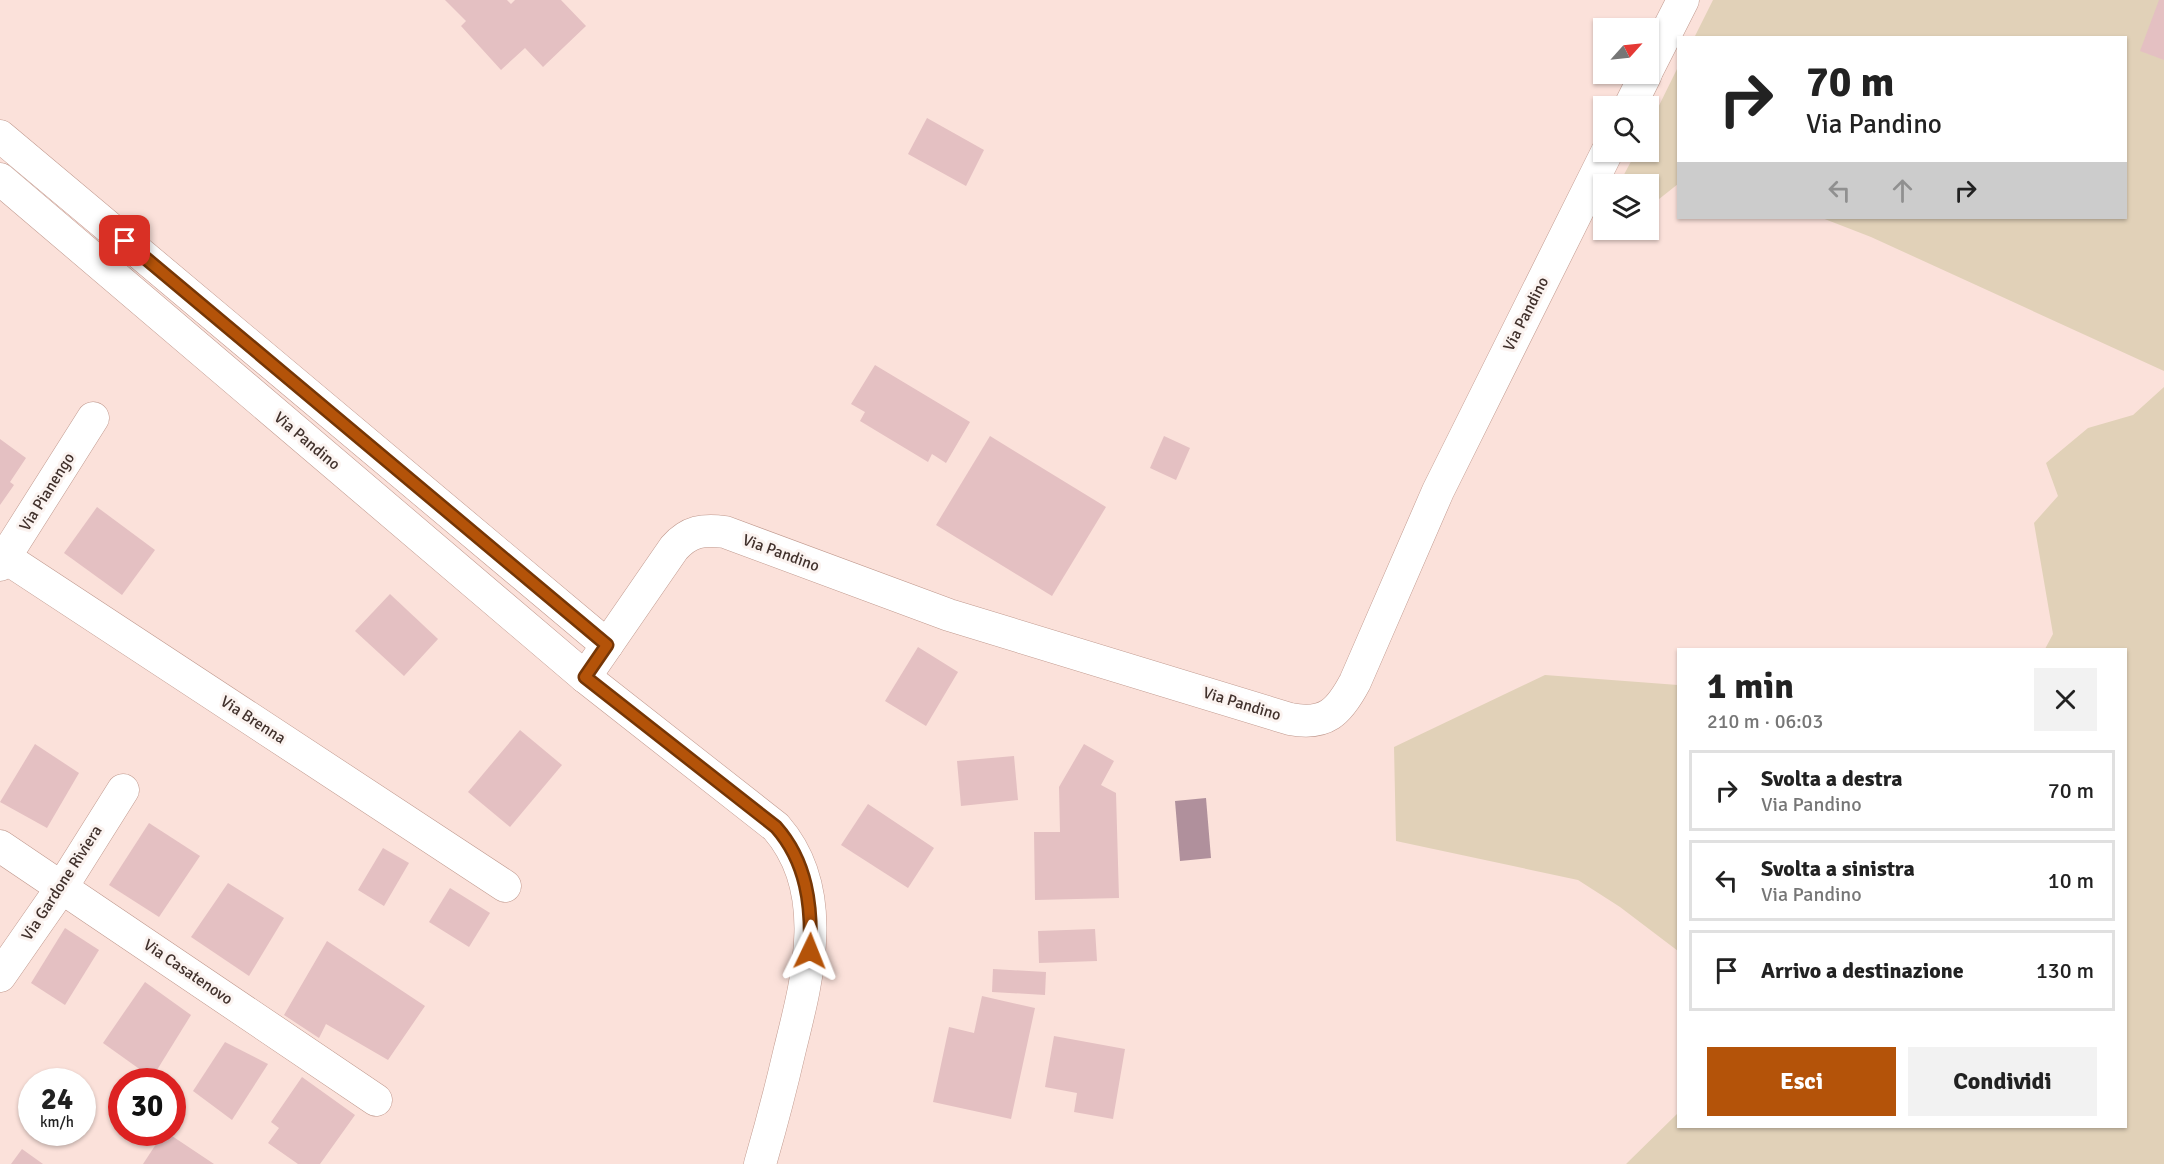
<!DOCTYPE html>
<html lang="it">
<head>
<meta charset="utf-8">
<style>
	:root { --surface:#fff; --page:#f2f2f2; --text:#222; --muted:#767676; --line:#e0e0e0; --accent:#b45309 }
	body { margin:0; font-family:Signika,sans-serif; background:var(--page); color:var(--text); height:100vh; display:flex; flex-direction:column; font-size:22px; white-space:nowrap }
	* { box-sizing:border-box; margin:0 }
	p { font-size:20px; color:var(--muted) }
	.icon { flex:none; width:33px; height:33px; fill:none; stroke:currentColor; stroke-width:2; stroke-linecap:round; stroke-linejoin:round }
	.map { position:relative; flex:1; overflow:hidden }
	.panel { position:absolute; left:1677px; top:648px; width:450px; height:480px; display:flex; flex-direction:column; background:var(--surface); border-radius:0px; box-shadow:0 2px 4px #0004 }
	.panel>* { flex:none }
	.top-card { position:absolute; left:1677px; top:36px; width:450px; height:183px; border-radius:0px; box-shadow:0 2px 4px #0004; background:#fff; color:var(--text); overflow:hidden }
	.needle { width:39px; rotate:63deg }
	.tools { position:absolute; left:1593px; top:18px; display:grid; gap:12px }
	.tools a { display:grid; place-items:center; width:66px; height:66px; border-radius:0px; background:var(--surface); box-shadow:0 2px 4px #0004; font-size:30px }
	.speed { position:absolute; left:18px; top:1068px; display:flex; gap:12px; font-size:30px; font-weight:700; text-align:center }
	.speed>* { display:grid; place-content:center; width:78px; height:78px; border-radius:50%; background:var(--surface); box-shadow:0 2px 4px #0004; line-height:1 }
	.speed small { font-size:15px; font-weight:400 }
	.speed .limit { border:9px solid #d22; background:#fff; color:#111 }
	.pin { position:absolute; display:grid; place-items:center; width:51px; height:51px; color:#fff; margin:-26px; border-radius:12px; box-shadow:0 3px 9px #0006 }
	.me { position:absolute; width:66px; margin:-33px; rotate:2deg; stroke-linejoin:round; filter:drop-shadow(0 0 4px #0008) }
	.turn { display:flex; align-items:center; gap:21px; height:126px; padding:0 30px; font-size:27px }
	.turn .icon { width:78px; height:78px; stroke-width:2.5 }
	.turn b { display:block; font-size:42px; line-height:51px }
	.lanes { display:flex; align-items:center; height:57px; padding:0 30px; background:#0003; justify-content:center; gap:30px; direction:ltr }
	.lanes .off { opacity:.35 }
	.round { display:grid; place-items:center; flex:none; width:63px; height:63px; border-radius:0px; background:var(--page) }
	.overview { display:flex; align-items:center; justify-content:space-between; height:102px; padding:0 30px }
	h1 { font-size:36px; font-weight:700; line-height:45px }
	.action { display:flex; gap:12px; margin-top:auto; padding:12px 30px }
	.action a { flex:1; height:69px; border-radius:0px; background:var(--accent); color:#fff; font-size:24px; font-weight:700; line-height:69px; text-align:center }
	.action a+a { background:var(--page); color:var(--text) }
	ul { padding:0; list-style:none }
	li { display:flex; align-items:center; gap:18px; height:81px; margin:0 12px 9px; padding:0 18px; border:3px solid var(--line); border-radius:0px }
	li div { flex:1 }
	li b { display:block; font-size:22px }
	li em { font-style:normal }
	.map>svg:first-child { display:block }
	.green { fill:#e1d1b8 }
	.water { fill:#b0909c }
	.building { fill:#e4c0c2 }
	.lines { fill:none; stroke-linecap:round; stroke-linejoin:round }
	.street-casing { stroke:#c0998e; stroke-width:33 }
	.street { stroke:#fff; stroke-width:32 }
	.route-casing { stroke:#753606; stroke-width:15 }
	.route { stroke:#b45309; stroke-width:10 }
	.labels { text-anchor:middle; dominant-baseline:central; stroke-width:6; stroke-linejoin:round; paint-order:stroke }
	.street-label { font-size:16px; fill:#41312c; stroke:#fbf3f0 }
</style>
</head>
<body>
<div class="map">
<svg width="2164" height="1164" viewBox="0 0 2164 1164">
	<rect width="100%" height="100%" fill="#fbe1da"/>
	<g class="green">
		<path d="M1713 0H2164V371L1871 237 1822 218H2126V38H1694Z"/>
		<path d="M1678 67V184L1649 207 1648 184H1619L1636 152H1648L1649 126Z"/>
		<path d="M2164 387V1164H1626L1678 1113V1126H2126V650L2045 649 2053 634 2034 523 2058 496 2046 463 2088 428 2133 415Z"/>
		<path d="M1545 675 1678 685V951L1620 907 1578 880 1396 841 1394 747Z"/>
	</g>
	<path class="water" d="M1206 798 1211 858 1180 861 1175 801Z"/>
	<g class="building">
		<path d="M445 0H507L511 4 515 0H561L586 26 543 67 525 48 501 70 461 26 466 21Z"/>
		<path d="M2159 0H2164V60L2140 51Z"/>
		<path d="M927 118 984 150 966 186 908 154Z"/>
		<path d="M875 365 970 422 946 463 932 454 928 462 860 421 865 412 851 404Z"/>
		<path d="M990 436 1106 507 1052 596 936 525Z"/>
		<path d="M1164 436 1190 448 1176 480 1150 468Z"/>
		<path d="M0 439 26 458 10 482 14 485 0 505Z"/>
		<path d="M97 507 155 550 122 595 64 553Z"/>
		<path d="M390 594 438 639 404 676 355 631Z"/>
		<path d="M918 647 958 672 926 726 885 701Z"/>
		<path d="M520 730 562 765 510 827 468 792Z"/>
		<path d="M35 744 79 773 47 828 0 802Z"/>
		<path d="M1084 744 1114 761 1101 785 1116 793 1119 898 1035 900 1034 832H1060L1059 787Z"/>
		<path d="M1014 756 1018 800 961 806 957 761Z"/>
		<path d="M868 804 934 848 908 888 841 845Z"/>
		<path d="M149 823 200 856 159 917 109 885Z"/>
		<path d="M383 848 409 863 384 906 358 890Z"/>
		<path d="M228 883 284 918 249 976 191 937Z"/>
		<path d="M450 888 490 913 469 947 429 922Z"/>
		<path d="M65 928 99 950 65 1005 31 983Z"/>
		<path d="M1095 929 1097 961 1039 963 1038 931Z"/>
		<path d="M327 941 425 1006 388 1060 326 1024 319 1038 284 1015Z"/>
		<path d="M993 969 1046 972 1045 995 992 992Z"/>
		<path d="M145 982 191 1015 152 1078 103 1043Z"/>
		<path d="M982 996 1035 1008 1011 1119 933 1102 949 1027 974 1033Z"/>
		<path d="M1054 1036 1125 1049 1113 1119 1074 1112 1077 1093 1045 1087Z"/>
		<path d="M225 1042 268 1064 232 1120 193 1091Z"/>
		<path d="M302 1077 355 1115 320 1164H298L268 1143 279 1128 271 1122Z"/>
		<path d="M164 1132H166L214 1164H143Z"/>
		<path d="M22 1149 43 1164H11Z"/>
	</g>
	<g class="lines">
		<g class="street-casing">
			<g id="street">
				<path d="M1648 69 1683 0"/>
				<path d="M1630 106 1646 74"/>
				<path d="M0 136 607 645"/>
				<path d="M0 179 585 677 776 827C831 890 808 977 790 1049 781 1088 771 1126 760 1164"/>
				<path d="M0 554 505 886"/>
				<path d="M0 565 93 418"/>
				<path d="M585 677 674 548C689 531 703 529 725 532L949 615 1290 719C1326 726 1339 712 1355 682L1438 491 1607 152"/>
				<path d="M0 846 376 1100"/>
				<path d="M0 976 62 887 123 790"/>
			</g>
		</g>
		<use href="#street" class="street"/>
	</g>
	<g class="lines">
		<g class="route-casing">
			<path id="route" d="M125 241 607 645 585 677 776 827C807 862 812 906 810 951"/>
		</g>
		<use href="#route" class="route"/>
	</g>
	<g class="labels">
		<g class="street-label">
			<text transform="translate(1526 314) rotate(-63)">Via Pandino</text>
			<text transform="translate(307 441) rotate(40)">Via Pandino</text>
			<text transform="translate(47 492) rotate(-58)">Via Pianengo</text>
			<text transform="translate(781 553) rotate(20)">Via Pandino</text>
			<text transform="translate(1242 704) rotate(17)">Via Pandino</text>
			<text transform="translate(253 720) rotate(33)">Via Brenna</text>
			<text transform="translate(62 883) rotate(-57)">Via Gardone Riviera</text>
			<text transform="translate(188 972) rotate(34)">Via Casatenovo</text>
		</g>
	</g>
</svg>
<div class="tools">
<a><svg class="needle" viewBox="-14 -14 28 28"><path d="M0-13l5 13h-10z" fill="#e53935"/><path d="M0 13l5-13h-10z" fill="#767676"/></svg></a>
<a><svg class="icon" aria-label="search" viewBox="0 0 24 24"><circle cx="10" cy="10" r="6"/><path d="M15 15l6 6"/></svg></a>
<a><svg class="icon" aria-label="layers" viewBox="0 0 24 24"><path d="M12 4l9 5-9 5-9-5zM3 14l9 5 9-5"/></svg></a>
</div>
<div class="speed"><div>24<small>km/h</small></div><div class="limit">30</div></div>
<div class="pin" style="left:125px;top:241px;background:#d93025"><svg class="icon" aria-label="arrive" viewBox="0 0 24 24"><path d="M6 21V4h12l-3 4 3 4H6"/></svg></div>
<svg class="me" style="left:810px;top:951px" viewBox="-20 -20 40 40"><path d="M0-17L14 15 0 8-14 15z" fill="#b45309" stroke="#fff" stroke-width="4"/></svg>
<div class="top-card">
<div class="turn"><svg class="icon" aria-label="right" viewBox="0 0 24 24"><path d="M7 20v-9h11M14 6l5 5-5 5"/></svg><div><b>70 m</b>Via Pandino</div></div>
<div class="lanes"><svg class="icon off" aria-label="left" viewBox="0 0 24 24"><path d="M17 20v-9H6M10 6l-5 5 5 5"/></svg><svg class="icon off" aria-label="ahead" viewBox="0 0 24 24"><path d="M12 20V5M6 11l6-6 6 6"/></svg><svg class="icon" aria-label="right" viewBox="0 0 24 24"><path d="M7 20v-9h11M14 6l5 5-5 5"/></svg></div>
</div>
<section class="panel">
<div class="overview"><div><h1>1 min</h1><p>210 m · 06:03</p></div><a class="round"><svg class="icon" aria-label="close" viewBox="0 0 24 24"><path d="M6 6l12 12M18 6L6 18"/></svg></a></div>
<ul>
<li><svg class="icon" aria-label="right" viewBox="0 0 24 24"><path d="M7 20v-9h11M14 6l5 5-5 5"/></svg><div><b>Svolta a destra</b><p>Via Pandino</p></div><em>70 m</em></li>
<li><svg class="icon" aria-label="left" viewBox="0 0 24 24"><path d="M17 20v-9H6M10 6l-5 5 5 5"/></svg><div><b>Svolta a sinistra</b><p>Via Pandino</p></div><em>10 m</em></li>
<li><svg class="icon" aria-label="arrive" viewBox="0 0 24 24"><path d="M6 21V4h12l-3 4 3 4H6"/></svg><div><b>Arrivo a destinazione</b></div><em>130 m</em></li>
</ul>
<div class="action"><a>Esci</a><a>Condividi</a></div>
</section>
</div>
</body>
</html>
